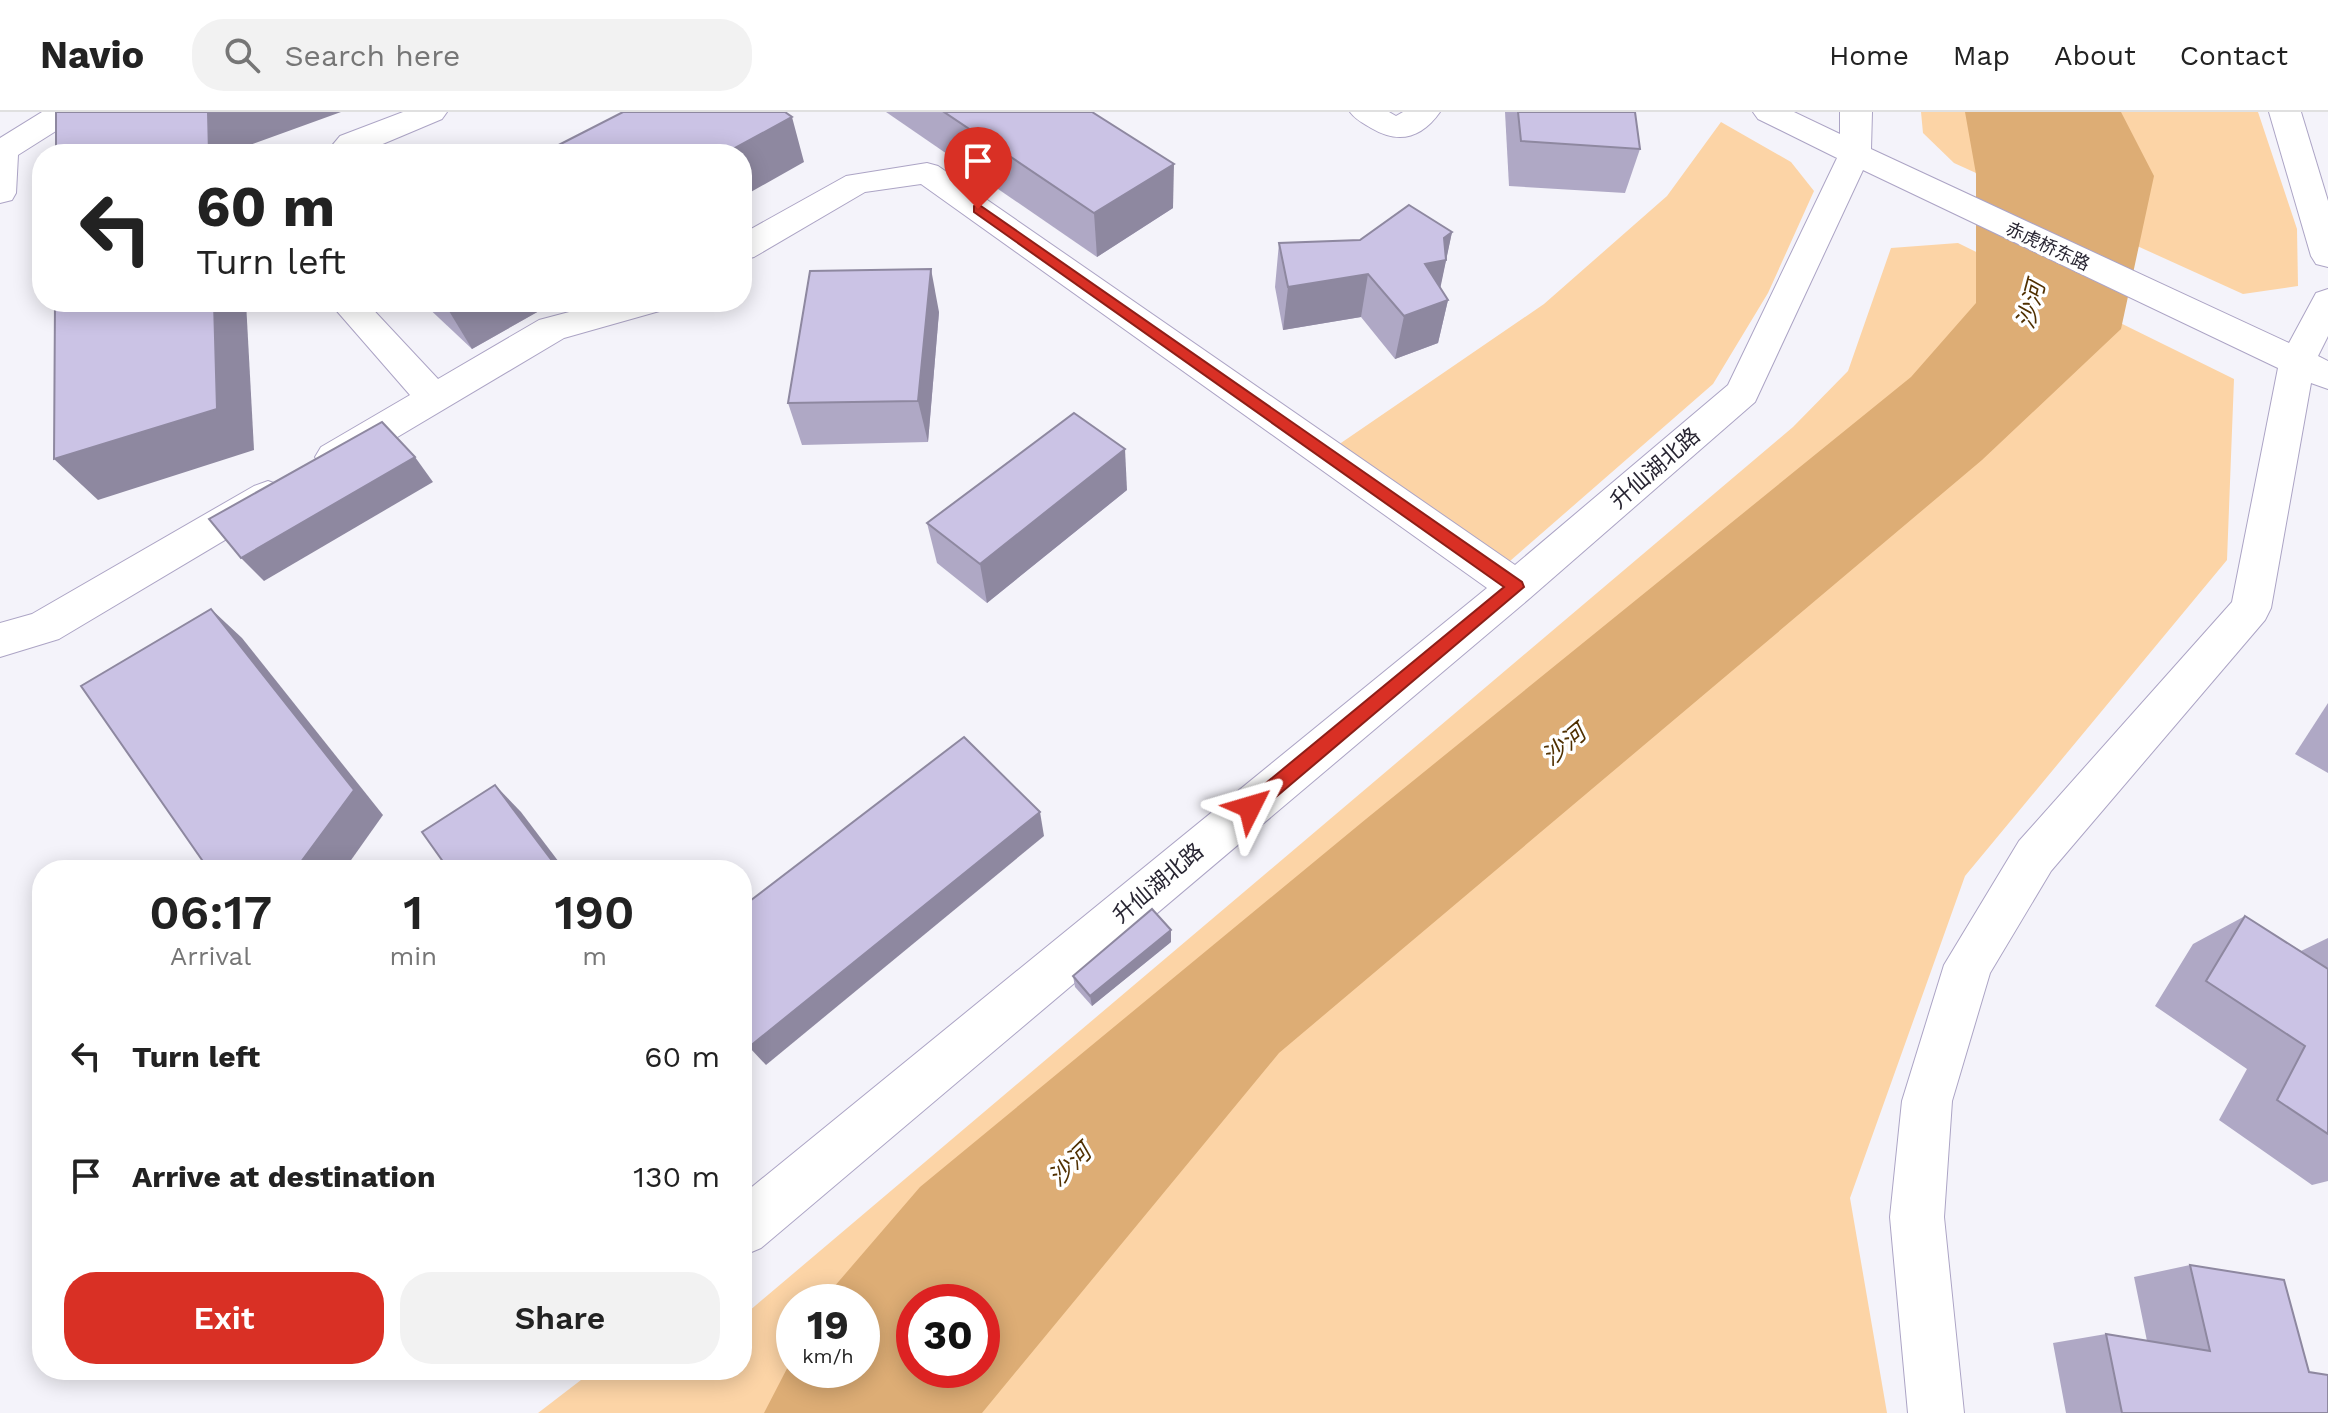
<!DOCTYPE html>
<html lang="en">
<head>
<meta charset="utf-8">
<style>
	:root { --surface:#fff; --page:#f2f2f2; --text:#222; --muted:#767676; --line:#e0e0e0; --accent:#d93025 }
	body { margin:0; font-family:"Work Sans","Noto Sans SC",sans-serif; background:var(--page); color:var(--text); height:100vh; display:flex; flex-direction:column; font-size:30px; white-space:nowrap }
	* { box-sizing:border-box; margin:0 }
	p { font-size:26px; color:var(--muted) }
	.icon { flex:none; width:44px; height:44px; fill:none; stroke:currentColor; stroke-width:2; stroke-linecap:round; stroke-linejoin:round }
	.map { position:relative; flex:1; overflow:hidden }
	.drawer { position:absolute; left:32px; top:748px; width:720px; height:520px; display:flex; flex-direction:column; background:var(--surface); border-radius:32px; box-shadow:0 4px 20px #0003 }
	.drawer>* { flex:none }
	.banner { position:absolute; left:32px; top:32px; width:720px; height:168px; border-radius:32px; box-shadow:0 4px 20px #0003; background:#fff; color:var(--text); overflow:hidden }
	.speed { position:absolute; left:776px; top:1172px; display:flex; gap:16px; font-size:40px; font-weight:700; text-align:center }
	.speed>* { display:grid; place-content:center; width:104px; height:104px; border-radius:50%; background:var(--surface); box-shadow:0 4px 20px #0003; line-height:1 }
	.speed small { font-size:20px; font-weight:400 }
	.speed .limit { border:12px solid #d22; background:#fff; color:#111 }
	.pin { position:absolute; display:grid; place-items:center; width:68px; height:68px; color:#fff; margin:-82px -34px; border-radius:50% 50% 50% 0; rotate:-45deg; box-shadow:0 0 8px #0007 }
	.pin .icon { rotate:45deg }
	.me { position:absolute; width:88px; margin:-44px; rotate:50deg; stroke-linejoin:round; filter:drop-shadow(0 0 6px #0008) }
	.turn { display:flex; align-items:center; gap:28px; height:168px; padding:0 32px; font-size:36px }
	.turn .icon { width:104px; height:104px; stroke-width:2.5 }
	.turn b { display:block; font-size:56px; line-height:68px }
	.eta { display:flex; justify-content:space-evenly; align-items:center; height:136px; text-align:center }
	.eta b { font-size:48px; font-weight:600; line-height:56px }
	.action { display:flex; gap:16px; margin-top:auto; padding:16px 32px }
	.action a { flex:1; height:92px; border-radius:32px; background:var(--accent); color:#fff; font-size:32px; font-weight:600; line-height:92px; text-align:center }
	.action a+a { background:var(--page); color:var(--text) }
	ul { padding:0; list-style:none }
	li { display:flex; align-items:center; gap:24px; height:120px; padding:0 32px }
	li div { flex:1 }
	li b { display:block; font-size:30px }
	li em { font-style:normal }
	header { display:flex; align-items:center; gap:48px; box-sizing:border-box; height:112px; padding:0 40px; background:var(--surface); border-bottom:2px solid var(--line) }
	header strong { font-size:38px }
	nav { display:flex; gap:44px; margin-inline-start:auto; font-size:28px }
	.search { width:560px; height:72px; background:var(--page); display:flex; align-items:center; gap:20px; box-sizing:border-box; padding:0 28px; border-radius:32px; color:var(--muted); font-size:30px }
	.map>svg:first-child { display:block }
	.green { fill:#fcd4a6; fill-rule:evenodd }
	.water { fill:#ddad75; fill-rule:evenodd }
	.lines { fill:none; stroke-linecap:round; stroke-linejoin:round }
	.minor-casing { stroke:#aca4c5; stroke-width:2 }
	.minor { fill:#fff; fill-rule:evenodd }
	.wall { fill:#afa8c5 }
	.shaded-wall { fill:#8e88a0 }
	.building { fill:#cbc3e5; stroke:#8e88a0; stroke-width:2 }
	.route { fill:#d93025; stroke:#8d1f18; stroke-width:2 }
	.labels { text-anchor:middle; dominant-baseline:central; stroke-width:7; stroke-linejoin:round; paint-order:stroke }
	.far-street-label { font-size:18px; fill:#282532; stroke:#fff }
	.street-label { font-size:22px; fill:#282532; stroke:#fff }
	.water-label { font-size:24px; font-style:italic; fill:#503001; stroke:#fff }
</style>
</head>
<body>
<header>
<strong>Navio</strong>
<div class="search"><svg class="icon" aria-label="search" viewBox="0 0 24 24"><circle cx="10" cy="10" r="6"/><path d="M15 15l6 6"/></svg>Search here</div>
<nav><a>Home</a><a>Map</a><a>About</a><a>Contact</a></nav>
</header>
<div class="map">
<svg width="2328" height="1301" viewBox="0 0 2328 1301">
	<rect width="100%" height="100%" fill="#f4f3fa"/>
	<g class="green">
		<path d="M1921 0H2258L2297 117 2298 174 2243 182 1954 51 1923 21Z"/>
		<path d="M1721 10 1791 50 1814 79 1768 181 1713 272 1510 449 1338 333 1544 192 1667 84Z"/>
		<path d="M1958 131 2234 267 2227 448 1965 764 1850 1086 1887 1301H538L594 1258H742V1205L1793 315 1848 259 1891 136ZM794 1190H862V1258H794ZM914 1190H982V1258H914Z"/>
	</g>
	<path class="water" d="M1965 0H2121L2154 64 2121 217 1982 348 1279 941 982 1301H764L794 1243V1258H862V1190H821L920 1075 1366 707 1911 265 1976 191V62ZM914 1190H982V1258H914Z"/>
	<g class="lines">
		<g class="minor-casing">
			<g id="minor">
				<path d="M42 0H80L75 7 18 43 16 81 12 88 0 91V26Z"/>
				<path d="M403 0H447L442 7 359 42H325L340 24Z"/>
				<path d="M1350 0H1389L1396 4 1403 0H1440C1421 27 1398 32 1371 16 1363 11 1356 8 1350 0Z"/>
				<path d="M1753 0H1794L1840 22V0H1872L1871 37 2289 231 2316 181 2328 177V224L2318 244 2328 249V277L2311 271 2271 496 2265 508 2051 759 1990 861 1952 989 1944 1105 1964 1301H1908L1890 1105 1902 989 1944 853 2019 729 2232 490 2278 256 1863 58 1755 290 1530 486 761 1136 742 1144V1083L1487 476 921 72 865 80 754 145 742 148V122L846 64 927 51 938 54 1515 453 1728 273 1837 46 1758 7Z"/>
				<path d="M2269 0H2301L2328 89V155L2316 152 2311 144Z"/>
				<path d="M329 190H366L438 267 539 208 607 190H668L663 198 564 226 347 355 334 359 321 355 315 345 321 335 410 283Z"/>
				<path d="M268 369 282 374 287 384 282 394 59 527 0 545V511L32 502 254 374Z"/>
			</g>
		</g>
		<use href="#minor" class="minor"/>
	</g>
	<g class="wall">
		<path d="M886 0H1092L1173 96 1097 145Z"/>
		<path d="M1505 0H1635L1640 37 1625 81 1509 74Z"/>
		<path d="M1452 120 1440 175 1448 188 1438 231 1395 247 1361 205 1283 218 1275 175 1279 131 1360 128Z"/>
		<path d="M422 190H555L472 237Z"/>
		<path d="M939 200 928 330 802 333 788 291Z"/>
		<path d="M1127 378 987 491 937 451 927 411Z"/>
		<path d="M2328 591V661L2295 642Z"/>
		<path d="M2245 804 2301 839 2328 826V1069L2312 1073 2219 1008 2247 957 2155 894 2193 832Z"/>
		<path d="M1171 830 1092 894 1075 875 1073 864Z"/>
		<path d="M2190 1153 2309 1260 2328 1301H2066L2053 1231 2106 1222 2147 1229 2134 1165Z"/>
	</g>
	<g class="shaded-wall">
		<path d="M208 0H341L239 37V42H209Z"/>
		<path d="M792 5 804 50 742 85V42H724Z"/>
		<path d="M1174 52 1173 96 1097 145 1094 101Z"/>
		<path d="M1452 120 1437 192 1448 188 1438 231 1395 247 1404 204 1425 152 1444 126Z"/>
		<path d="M931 157 939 200 928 330 918 289Z"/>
		<path d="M1368 162 1361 205 1283 218 1288 175Z"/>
		<path d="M214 190H246L254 338 98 388 54 347Z"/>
		<path d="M452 190H555L472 237 446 194Z"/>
		<path d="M1125 337 1127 378 987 491 980 452Z"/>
		<path d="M415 345 433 370 264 469 241 446Z"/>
		<path d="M211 497 242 526 383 703 344 758H295Z"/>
		<path d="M495 673 521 700 565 758H559Z"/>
		<path d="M1040 700 1044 724 766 953 749 935Z"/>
		<path d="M1171 818V830L1092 894 1090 884Z"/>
	</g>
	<g class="building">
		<path d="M56 0H208L209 42H56Z"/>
		<path d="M623 0H785L792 5 724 42H541Z"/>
		<path d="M944 0H1092L1174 52 1094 101Z"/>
		<path d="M1518 0H1635L1640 37 1521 29Z"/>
		<path d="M1409 93 1452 120 1444 126 1446 148 1425 152 1448 188 1404 204 1368 162 1288 175 1279 131 1360 128Z"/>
		<path d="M931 157 918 289 788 291 810 159Z"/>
		<path d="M55 190H214L217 297 54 347Z"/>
		<path d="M1074 301 1125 337 980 452 927 411Z"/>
		<path d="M382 310 415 345 241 446 209 407Z"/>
		<path d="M211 497 354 678 295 758H209L81 574Z"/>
		<path d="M964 625 1040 700 749 935 742 927V795Z"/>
		<path d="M495 673 559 758H449L422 720Z"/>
		<path d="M1152 797 1171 818 1090 884 1073 864Z"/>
		<path d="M2245 804 2328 857V1022L2277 988 2305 934 2206 869Z"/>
		<path d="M2190 1153 2284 1168 2309 1260 2328 1263V1301H2122L2106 1222 2210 1239Z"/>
	</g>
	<path class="route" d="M978 92 1522 470 1524 475 1257 701 1250 704 1243 701 1241 695 1243 690 1504 475 974 100V94Z"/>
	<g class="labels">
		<g class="far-street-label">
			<text transform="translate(2048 134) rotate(25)">赤虎桥东路</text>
		</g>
		<g class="street-label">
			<text transform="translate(1655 356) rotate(-41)">升仙湖北路</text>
			<text transform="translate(1158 771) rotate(-40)">升仙湖北路</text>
		</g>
		<g class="water-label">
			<text transform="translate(2031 193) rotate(-75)">沙河</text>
			<text transform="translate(1564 633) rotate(-40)">沙河</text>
			<text transform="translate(1070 1053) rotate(-44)">沙河</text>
		</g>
	</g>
</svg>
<div class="speed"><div>19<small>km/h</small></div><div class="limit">30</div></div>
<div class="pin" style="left:978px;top:97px;background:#d93025"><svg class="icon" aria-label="arrive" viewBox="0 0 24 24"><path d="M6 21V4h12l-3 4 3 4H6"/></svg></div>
<svg class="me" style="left:1250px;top:695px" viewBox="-20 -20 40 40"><path d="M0-17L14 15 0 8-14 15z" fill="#d93025" stroke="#fff" stroke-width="4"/></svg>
<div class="banner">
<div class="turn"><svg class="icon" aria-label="left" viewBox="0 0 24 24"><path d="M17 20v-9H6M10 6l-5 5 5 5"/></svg><div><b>60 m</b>Turn left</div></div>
</div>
<section class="drawer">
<div class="eta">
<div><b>06:17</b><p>Arrival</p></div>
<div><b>1</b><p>min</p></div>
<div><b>190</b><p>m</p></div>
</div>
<ul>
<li><svg class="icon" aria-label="left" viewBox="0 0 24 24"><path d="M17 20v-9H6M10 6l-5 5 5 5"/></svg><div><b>Turn left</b></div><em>60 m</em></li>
<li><svg class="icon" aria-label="arrive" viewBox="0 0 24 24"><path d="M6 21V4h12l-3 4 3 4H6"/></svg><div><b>Arrive at destination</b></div><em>130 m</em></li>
</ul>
<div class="action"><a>Exit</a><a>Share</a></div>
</section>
</div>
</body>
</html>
